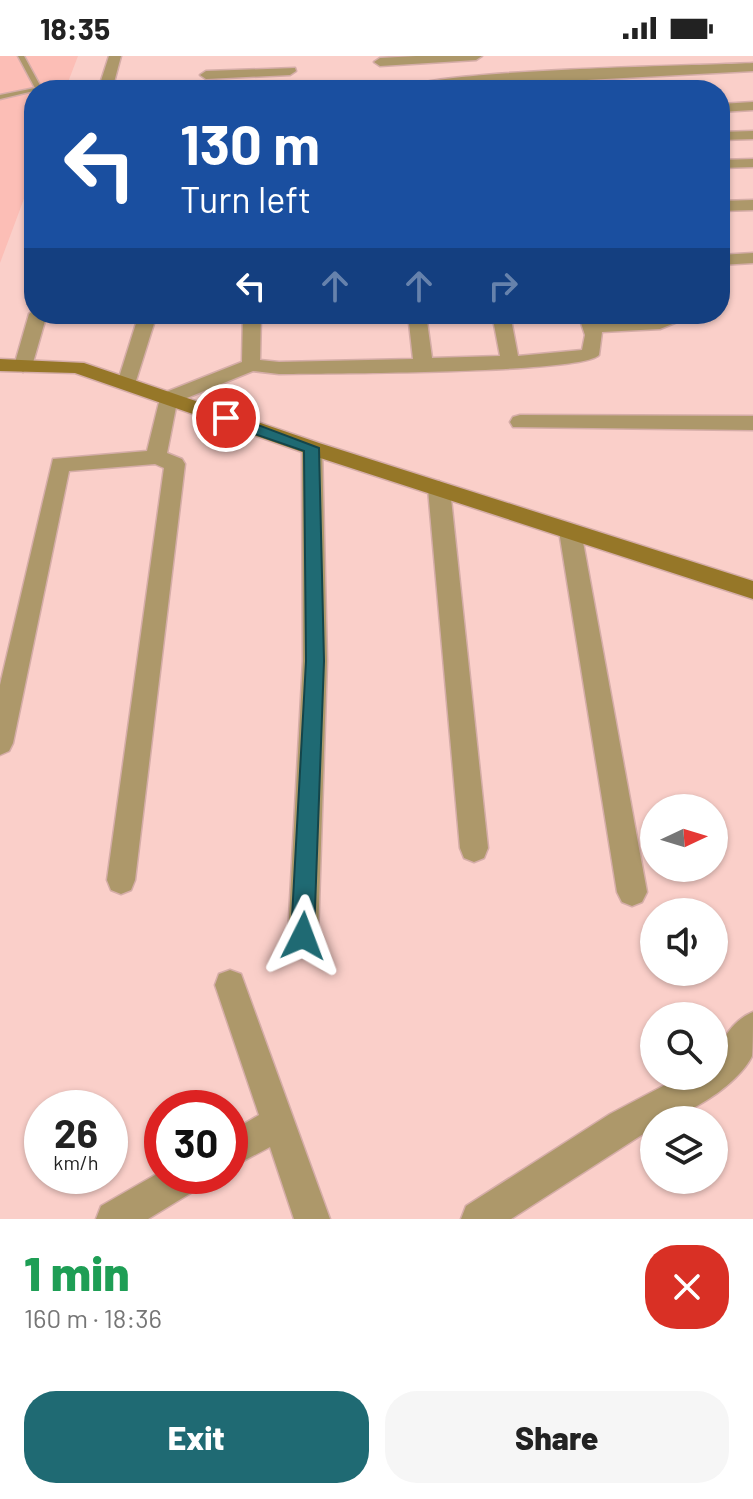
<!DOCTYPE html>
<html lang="en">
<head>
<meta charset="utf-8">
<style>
	:root { --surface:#fff; --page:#f6f6f6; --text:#222; --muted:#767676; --accent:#1f6a73 }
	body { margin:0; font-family:Barlow,sans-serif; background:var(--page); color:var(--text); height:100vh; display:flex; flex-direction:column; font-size:30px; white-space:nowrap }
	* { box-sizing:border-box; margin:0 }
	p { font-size:26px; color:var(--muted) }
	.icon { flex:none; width:44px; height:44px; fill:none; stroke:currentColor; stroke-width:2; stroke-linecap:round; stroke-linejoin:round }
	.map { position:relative; height:1163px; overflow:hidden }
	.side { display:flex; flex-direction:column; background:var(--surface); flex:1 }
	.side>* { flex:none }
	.guide { position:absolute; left:24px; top:24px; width:706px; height:244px; border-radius:32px; box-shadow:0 2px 6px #0004; background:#1a4fa0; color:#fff; overflow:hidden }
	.needle { width:52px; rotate:86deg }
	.fabs { position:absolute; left:640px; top:738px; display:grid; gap:16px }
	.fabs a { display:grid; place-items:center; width:88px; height:88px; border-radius:50%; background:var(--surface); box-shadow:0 2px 6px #0004; font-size:40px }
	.speed { position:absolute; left:24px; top:1034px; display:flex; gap:16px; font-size:40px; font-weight:700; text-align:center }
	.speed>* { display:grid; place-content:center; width:104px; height:104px; border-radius:50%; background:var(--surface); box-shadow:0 2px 6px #0004; line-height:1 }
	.speed small { font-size:20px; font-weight:400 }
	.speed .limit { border:12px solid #d22; background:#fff; color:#111 }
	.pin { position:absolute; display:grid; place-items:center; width:68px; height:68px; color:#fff; margin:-34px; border:4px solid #fff; border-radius:50%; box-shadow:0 2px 8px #0007 }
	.me { position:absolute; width:88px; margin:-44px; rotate:3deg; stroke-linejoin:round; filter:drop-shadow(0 0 6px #0008) }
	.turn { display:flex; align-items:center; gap:28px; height:168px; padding:0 24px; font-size:36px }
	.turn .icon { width:104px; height:104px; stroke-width:2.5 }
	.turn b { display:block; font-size:56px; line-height:68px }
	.lanes { display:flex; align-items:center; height:76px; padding:0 24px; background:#0003; justify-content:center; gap:40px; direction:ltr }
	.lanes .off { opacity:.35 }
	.round { display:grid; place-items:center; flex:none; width:84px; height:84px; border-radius:32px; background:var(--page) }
	.headline { display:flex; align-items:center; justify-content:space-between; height:136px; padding:0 24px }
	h1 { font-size:48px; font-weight:800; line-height:60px; color:#1e9e55 }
	.primary-button { display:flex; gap:16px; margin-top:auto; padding:16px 24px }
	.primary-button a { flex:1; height:92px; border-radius:32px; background:var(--accent); color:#fff; font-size:32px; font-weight:800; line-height:92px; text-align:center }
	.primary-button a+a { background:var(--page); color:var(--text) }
	.status { display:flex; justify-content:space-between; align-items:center; height:56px; padding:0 40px; background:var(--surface); direction:ltr }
	.status svg { height:22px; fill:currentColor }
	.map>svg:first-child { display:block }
	.built { fill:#fcbeb6 }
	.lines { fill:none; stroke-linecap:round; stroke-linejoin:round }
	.lane-casing { stroke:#d5ada8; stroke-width:3 }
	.street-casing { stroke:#d5ada8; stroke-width:3 }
	.secondary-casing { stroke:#d5ada8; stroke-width:3 }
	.lane { fill:#ad986a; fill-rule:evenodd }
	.street { fill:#ad986a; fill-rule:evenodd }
	.secondary { fill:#967728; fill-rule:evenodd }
	.route { fill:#1f6a73; stroke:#14454b; stroke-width:2 }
</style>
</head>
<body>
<div class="status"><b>18:35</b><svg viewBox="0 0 49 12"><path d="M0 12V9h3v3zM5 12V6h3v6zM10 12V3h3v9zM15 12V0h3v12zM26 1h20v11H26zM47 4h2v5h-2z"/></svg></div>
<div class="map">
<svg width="753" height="1163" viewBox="0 0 753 1163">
	<rect width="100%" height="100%" fill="#facfc9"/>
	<path class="built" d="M0 0H78L65 34H34V116L0 207Z"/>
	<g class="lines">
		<g class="lane-casing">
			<path id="lane" d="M18 0H24L42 33 0 43V39L35 32Z"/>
		</g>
		<g class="street-casing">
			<g id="street">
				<path d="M109 0H121L112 34H98Z"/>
				<path d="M416 0H482L476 4 380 10 374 6 380 2Z"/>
				<path d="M753 7V15L399 34C426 13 700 10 753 7Z"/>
				<path d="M295 12 296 15 290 19 206 23 200 19 206 15Z"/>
				<path d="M753 46V54L720 56V48Z"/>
				<path d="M753 75V83L720 84V76Z"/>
				<path d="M753 103V111L720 112V104Z"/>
				<path d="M753 144V154L720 155V145Z"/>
				<path d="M753 197V207L720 209V199Z"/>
				<path d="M34 254V258H47L32 310 23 316 14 310 29 258Z"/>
				<path d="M139 258H157L135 328 126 334 117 328Z"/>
				<path d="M243 258H261L260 304 279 306 413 303 408 258H426L432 302 500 300 492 258H510L518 300 582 294 585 279 578 258H596L598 265C627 264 661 258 685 258L687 262 660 273 602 276 599 299C582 318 322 317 279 318L253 315 177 346 167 397 182 403 185 408 135 824 131 834 121 838 111 834 107 824 164 412 155 408 69 415 13 687 9 695 0 699V629L53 403 147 395 161 338 242 306Z"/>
				<path d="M520 359 753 360V374L513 371 510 366 513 361Z"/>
				<path d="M312 385 322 392 327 605 318 880 314 891 303 895 292 891 288 880 303 605 302 392Z"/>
				<path d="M439 425 450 433 488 792 484 802 474 806 464 802 460 792 428 433Z"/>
				<path d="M570 467 581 475 647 836 642 846 632 850 622 846 617 836 559 475Z"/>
				<path d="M230 914 241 918 245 929 330 1163H294L270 1091 230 1112V1076L259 1059 215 929 219 918Z"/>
				<path d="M753 956C753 969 753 989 752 1000 739 1028 684 1064 654 1064V1071L511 1163H461L466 1150 610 1058 682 1020H714C714 995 728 966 753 956Z"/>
				<path d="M162 1115V1120H204L199 1132 148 1163H96L101 1150Z"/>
			</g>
		</g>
		<g class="secondary-casing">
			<path id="secondary" d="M0 303 84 307 319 387 753 525V543L305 397 75 317 0 315Z"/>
		</g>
		<use href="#lane" class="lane"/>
		<use href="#street" class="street"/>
		<use href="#secondary" class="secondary"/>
	</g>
	<path class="route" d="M226 357 319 392 324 605 314 880 311 888 303 892 295 888 291 880 306 605 304 395 220 366V359Z"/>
</svg>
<div class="fabs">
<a><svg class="needle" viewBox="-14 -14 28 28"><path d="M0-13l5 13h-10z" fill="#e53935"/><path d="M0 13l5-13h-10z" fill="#767676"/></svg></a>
<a><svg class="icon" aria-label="sound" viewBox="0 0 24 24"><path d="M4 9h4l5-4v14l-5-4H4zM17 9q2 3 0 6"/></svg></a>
<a><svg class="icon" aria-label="search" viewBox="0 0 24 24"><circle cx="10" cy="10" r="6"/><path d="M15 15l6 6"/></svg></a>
<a><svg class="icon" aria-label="layers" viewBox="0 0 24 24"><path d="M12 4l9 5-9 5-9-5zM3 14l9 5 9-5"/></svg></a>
</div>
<div class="speed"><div>26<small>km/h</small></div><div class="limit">30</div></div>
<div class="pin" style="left:226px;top:362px;background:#d93025"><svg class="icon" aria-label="arrive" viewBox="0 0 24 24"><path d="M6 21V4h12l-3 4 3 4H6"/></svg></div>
<svg class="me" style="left:303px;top:880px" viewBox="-20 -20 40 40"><path d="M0-17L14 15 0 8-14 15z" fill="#1f6a73" stroke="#fff" stroke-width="4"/></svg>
<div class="guide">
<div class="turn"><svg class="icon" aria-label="left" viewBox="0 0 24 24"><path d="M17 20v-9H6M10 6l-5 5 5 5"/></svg><div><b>130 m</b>Turn left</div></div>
<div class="lanes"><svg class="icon" aria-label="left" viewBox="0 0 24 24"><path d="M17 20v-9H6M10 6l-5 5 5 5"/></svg><svg class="icon off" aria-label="ahead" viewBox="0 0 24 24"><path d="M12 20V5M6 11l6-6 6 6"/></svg><svg class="icon off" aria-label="ahead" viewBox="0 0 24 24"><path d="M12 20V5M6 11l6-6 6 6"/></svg><svg class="icon off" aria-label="right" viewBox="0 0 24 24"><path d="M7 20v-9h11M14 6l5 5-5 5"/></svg></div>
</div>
</div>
<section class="side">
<div class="headline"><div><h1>1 min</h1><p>160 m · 18:36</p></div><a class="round" style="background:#d93025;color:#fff"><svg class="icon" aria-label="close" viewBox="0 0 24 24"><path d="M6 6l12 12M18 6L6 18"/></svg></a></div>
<div class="primary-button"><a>Exit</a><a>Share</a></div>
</section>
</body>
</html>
